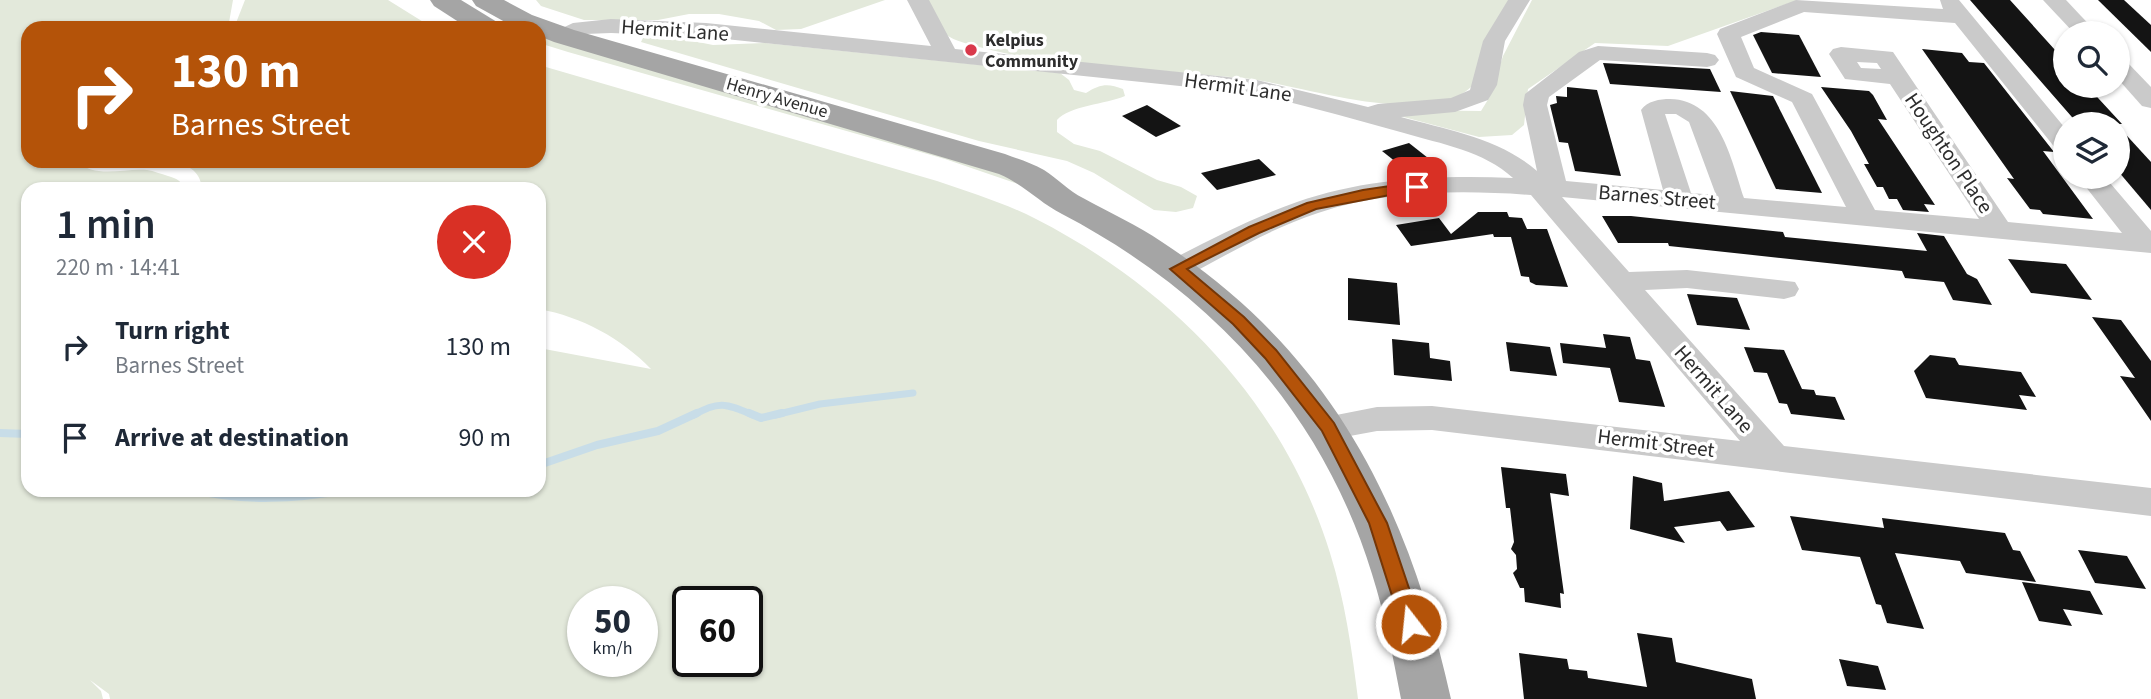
<!DOCTYPE html>
<html lang="en">
<head>
<meta charset="utf-8">
<style>
	:root { --surface:#fff; --page:#f6f6f7; --text:#1f2937; --muted:#747a83 }
	body { margin:0; font-family:"Source Sans 3",sans-serif; background:var(--page); color:var(--text); height:100vh; display:flex; flex-direction:column; font-size:26px; white-space:nowrap }
	* { box-sizing:border-box; margin:0 }
	p { font-size:23px; color:var(--muted) }
	.icon { flex:none; width:38px; height:38px; fill:none; stroke:currentColor; stroke-width:2; stroke-linecap:round; stroke-linejoin:round }
	.map { position:relative; flex:1; overflow:hidden }
	.details { position:absolute; left:21px; top:182px; width:525px; height:315px; display:flex; flex-direction:column; background:var(--surface); border-radius:21px; box-shadow:0 2px 5px #0004 }
	.details>* { flex:none }
	.guide { position:absolute; left:21px; top:21px; width:525px; height:147px; border-radius:21px; box-shadow:0 2px 5px #0004; background:#b45309; color:#fff; overflow:hidden }
	.controls { position:absolute; left:2053px; top:21px; display:grid; gap:14px }
	.controls a { display:grid; place-items:center; width:77px; height:77px; border-radius:50%; background:var(--surface); box-shadow:0 2px 5px #0004; font-size:35px }
	.speed { position:absolute; left:567px; top:586px; display:flex; gap:14px; font-size:35px; font-weight:700; text-align:center }
	.speed>* { display:grid; place-content:center; width:91px; height:91px; border-radius:50%; background:var(--surface); box-shadow:0 2px 5px #0004; line-height:1 }
	.speed small { font-size:18px; font-weight:400 }
	.speed .limit { border:4px solid #111; border-radius:10px; background:#fff; color:#111 }
	.pin { position:absolute; display:grid; place-items:center; width:60px; height:60px; color:#fff; margin:-30px; border-radius:14px; box-shadow:0 4px 10px #0006 }
	.me { position:absolute; width:77px; margin:-38px; rotate:344deg; stroke-linejoin:round; filter:drop-shadow(0 0 5px #0008) }
	.turn { display:flex; align-items:center; gap:24px; height:147px; padding:0 35px; font-size:32px }
	.turn .icon { width:91px; height:91px; stroke-width:2.5 }
	.turn b { display:block; font-size:49px; line-height:60px }
	.round { display:grid; place-items:center; flex:none; width:74px; height:74px; border-radius:37px; background:var(--page) }
	.overview { display:flex; align-items:center; justify-content:space-between; height:119px; padding:0 35px }
	h1 { font-size:42px; font-weight:600; line-height:52px }
	ul { padding:0; list-style:none }
	li { display:flex; align-items:center; gap:21px; height:91px; padding:0 35px }
	li div { flex:1 }
	li b { display:block; font-size:26px }
	li em { font-style:normal }
	.map>svg:first-child { display:block }
	.green { fill:#e3e9db; fill-rule:evenodd }
	.lines { fill:none; stroke-linecap:round; stroke-linejoin:round }
	.stream-far1 { stroke:#c8dde8; stroke-width:7 }
	.stream { stroke:#c8dde8; stroke-width:8 }
	.building { fill:#141414 }
	.minor { fill:#cacaca; fill-rule:evenodd }
	.major { fill:#a5a5a5; fill-rule:evenodd }
	.route { fill:#b45309; stroke:#753606; stroke-width:2 }
	.poi-dot { fill:#d9394b; stroke:#fff; stroke-width:2.5 }
	.labels { text-anchor:middle; dominant-baseline:central; stroke-width:7; stroke-linejoin:round; paint-order:stroke }
	.far-poi-label { font-size:18px; font-weight:bold; fill:#2d2d2d; stroke:#fff; text-anchor:start }
	.far-street-label { font-size:18px; fill:#2d2d2d; stroke:#fff }
	.street-label { font-size:21px; fill:#2d2d2d; stroke:#fff }
</style>
</head>
<body>
<div class="map">
<svg width="2151" height="699" viewBox="0 0 2151 699">
	<rect width="100%" height="100%" fill="#fff"/>
	<g class="green">
		<path d="M0 0H233L228 28H28V161H77C94 179 124 168 147 170 154 171 161 174 168 176 177 179 181 180 184 189H28V490H539V348L651 369C621 338 582 317 539 309V189H202C200 169 187 165 169 161H539V65L937 181C971 193 1005 203 1036 219 1173 289 1284 404 1330 553 1345 601 1352 650 1358 699H110L109 694 90 680 101 691 103 699H0ZM583 602H642V662H583ZM688 602H747V662H688Z"/>
		<path d="M245 0H388L433 28H234Z"/>
		<path d="M536 0H885L801 29 776 30 759 21 719 14H689L658 20H584L541 6Z"/>
		<path d="M928 0H1509L1474 84C1431 132 1298 83 1242 78 1170 72 1097 65 1025 58 1009 53 954 44 946 34 939 24 934 11 928 0Z"/>
		<path d="M1532 0H1798L1668 46 1595 43 1528 89 1524 125 1512 135 1479 137 1396 115 1399 110 1481 111 1489 98 1503 56Z"/>
		<path d="M539 34 994 170 1024 186 945 159 568 52 539 43Z"/>
		<path d="M663 35 713 45 765 43 1060 73 1069 80 1074 90 1086 93C1100 84 1108 83 1123 89L1125 96C1106 104 1069 106 1057 120V132L1074 144 1100 151 1157 180 1181 187 1197 196 1193 208 1176 212 1154 210 1094 173 1067 161 979 141 641 42 643 38Z"/>
	</g>
	<g class="lines">
		<g class="stream-far1">
			<path d="M694 415C719 400 727 404 753 415"/>
			<path d="M775 415 820 404 913 393"/>
		</g>
		<g class="stream">
			<path d="M749 413 761 418 782 413"/>
			<path d="M0 433 28 434"/>
			<path d="M539 465 597 445 658 431 697 413"/>
			<path d="M195 490C246 502 295 499 346 490"/>
		</g>
	</g>
	<g class="building">
		<path d="M1970 0H2010L2065 61V86H2087L2122 124H2078Z"/>
		<path d="M2098 0H2124L2151 25V52Z"/>
		<path d="M1761 32 1799 35 1821 77 1772 73 1753 35Z"/>
		<path d="M1922 49 1962 53 1969 62 1984 63 2054 152 2043 151 2093 219 2043 214 2040 210 2030 209 2007 178 2014 179Z"/>
		<path d="M1603 63 1710 69 1721 92 1610 84Z"/>
		<path d="M1567 87 1597 90 1621 176 1575 171 1568 143 1559 142 1550 105 1557 103 1556 96 1567 97Z"/>
		<path d="M1821 87 1869 91 1873 95 1887 120 1878 119 1935 205 1924 204 1929 212 1903 210 1897 199H1889L1883 187H1877L1864 164H1869L1851 131Z"/>
		<path d="M1730 91 1773 96 1822 193 1776 189Z"/>
		<path d="M1147 105 1181 126 1156 137 1122 116Z"/>
		<path d="M2118 126 2151 162V210L2118 171Z"/>
		<path d="M1409 143 1428 158 1401 166 1382 151Z"/>
		<path d="M1259 159 1276 175 1217 190 1201 173Z"/>
		<path d="M1478 212H1507L1509 217 1522 218 1527 229H1547L1568 287 1536 285 1530 282 1529 277 1521 276 1511 237H1494L1493 234 1411 246 1396 225 1439 218 1451 234Z"/>
		<path d="M1602 216H1631L1783 232 1785 237 1927 251 1917 233 1944 236 1967 274 1977 279 1992 305 1953 300 1944 282 1905 278 1902 271 1669 246 1668 243H1618Z"/>
		<path d="M2008 259 2066 264 2092 300 2031 293Z"/>
		<path d="M1348 278 1397 283 1400 325 1348 320Z"/>
		<path d="M1687 294 1737 298 1750 330 1697 325Z"/>
		<path d="M2092 317 2121 320 2151 361V421L2120 376 2135 378Z"/>
		<path d="M1603 334 1630 337 1636 359 1650 361 1665 407 1619 402 1610 368 1563 363 1560 343 1606 348Z"/>
		<path d="M1392 339 1429 343 1430 358 1450 361 1452 381 1394 375Z"/>
		<path d="M1506 342 1550 347 1557 376 1510 371Z"/>
		<path d="M1744 347 1784 350 1802 389 1814 390 1816 395 1835 397 1845 420 1791 414 1787 404 1779 403 1767 373 1754 372Z"/>
		<path d="M1930 355 1955 358 1959 365 2021 372 2036 397 2019 395 2027 410 1926 398 1914 371Z"/>
		<path d="M1501 467 1566 474 1569 496 1550 493 1564 594 1560 593 1561 608 1525 602 1524 588H1520L1513 573 1517 569 1516 555 1511 549 1514 542 1510 508H1506Z"/>
		<path d="M1633 476 1662 483 1664 501 1729 491 1755 527 1727 531 1720 521 1674 527 1685 543 1630 529Z"/>
		<path d="M1790 516 1884 528 1882 518 2005 533 2013 550 2020 551 2036 582 1966 573 1960 561 1895 553 1924 629 1887 623 1881 605 1876 604 1860 557 1802 550Z"/>
		<path d="M2078 550 2127 556 2146 589 2095 583Z"/>
		<path d="M2022 582 2090 591 2103 615 2063 609 2072 626 2039 621Z"/>
		<path d="M1637 633 1672 638 1676 662 1752 679 1756 699H1524L1519 653 1567 659 1569 669 1587 671 1588 678 1647 687Z"/>
		<path d="M1839 659 1878 666 1886 690 1847 686Z"/>
	</g>
	<g class="lines">
		<g class="minor">
			<path d="M907 0H929L955 49 1257 80 1368 107 1378 104 1451 98 1470 90 1483 41 1508 0H1530L1505 41 1497 85 1488 100 1455 112 1401 117C1448 130 1499 138 1537 171L1523 105 1525 94 1579 52 1598 46 1707 53 1715 55 1719 60 1715 65 1707 67 1600 60 1549 97 1547 105 1566 181 1663 190 1641 110C1647 101 1660 99 1670 99 1720 100 1731 159 1744 198L1846 207 1792 102 1736 77 1717 34 1720 29 1796 0 1943 9 1940 0H1959L2065 128V152L2056 149 1955 23 1804 12 1741 37 1754 68 1812 94 1875 210 1979 219 1890 84 1845 79 1829 54 1833 49 1841 47 1893 52 2008 222 2122 233 2078 177H2105L2151 231V253L1562 197 1629 272 1687 270 1795 282 1799 289 1795 296 1784 299 1687 288 1645 290 1784 446 2151 488V516L1432 430 1377 431 1328 440 1316 437 1311 428 1316 419 1377 407 1432 406 1740 441 1531 195C1461 190 1386 190 1318 213 1272 228 1230 253 1187 276L1177 278 1167 276 1162 269 1167 262C1209 240 1252 218 1297 202 1366 178 1440 175 1513 178 1484 151 1441 144 1404 133 1355 119 1306 106 1257 94L706 37 611 33 585 34 564 43 556 41 553 36 556 31 573 23 611 19 706 23 931 46ZM1857 62 1877 63 1881 69 1861 68ZM1665 114H1676L1689 122 1716 195 1691 193Z"/>
			<path d="M2043 0H2066L2097 33H2074Z"/>
			<path d="M2118 59 2126 61 2151 87V108L2142 106 2118 79Z"/>
		</g>
		<g class="major">
			<path d="M430 0H461L497 22 501 28H468L434 6Z"/>
			<path d="M472 0H504L532 15 574 30 1005 154C1018 159 1032 163 1044 170 1058 179 1069 191 1083 198 1110 213 1137 225 1162 242 1332 353 1408 506 1451 699H1401C1393 657 1385 615 1372 574 1322 411 1211 292 1062 214 1039 202 1023 184 999 174L554 42 539 36V28H516L476 6Z"/>
		</g>
	</g>
	<path class="route" d="M1417 182 1422 184V189L1316 209 1259 233 1187 269 1244 317 1276 350 1334 423 1387 523 1421 624 1418 630 1411 632 1404 630 1401 624 1369 523 1322 431 1265 358 1233 324 1170 269 1249 227 1307 203 1363 190Z"/>
	<circle class="poi-dot" cx="971" cy="50" r="7"/>
	<g class="labels">
		<g class="far-poi-label">
			<text x="985" y="40">Kelpius<tspan x="985" dy="21">Community</tspan></text>
		</g>
		<g class="far-street-label">
			<text transform="translate(777 98) rotate(16)">Henry Avenue</text>
		</g>
		<g class="street-label">
			<text transform="translate(675 30) rotate(4)">Hermit Lane</text>
			<text transform="translate(1238 87) rotate(8)">Hermit Lane</text>
			<text transform="translate(1949 153) rotate(56)">Houghton Place</text>
			<text transform="translate(1657 197) rotate(5)">Barnes Street</text>
			<text transform="translate(1714 389) rotate(49)">Hermit Lane</text>
			<text transform="translate(1656 443) rotate(7)">Hermit Street</text>
		</g>
	</g>
</svg>
<div class="controls">
<a><svg class="icon" aria-label="search" viewBox="0 0 24 24"><circle cx="10" cy="10" r="6"/><path d="M15 15l6 6"/></svg></a>
<a><svg class="icon" aria-label="layers" viewBox="0 0 24 24"><path d="M12 4l9 5-9 5-9-5zM3 14l9 5 9-5"/></svg></a>
</div>
<div class="speed"><div>50<small>km/h</small></div><div class="limit">60</div></div>
<div class="pin" style="left:1417px;top:187px;background:#d93025"><svg class="icon" aria-label="arrive" viewBox="0 0 24 24"><path d="M6 21V4h12l-3 4 3 4H6"/></svg></div>
<svg class="me" style="left:1411px;top:624px" viewBox="-20 -20 40 40"><circle r="17" fill="#b45309" stroke="#fff" stroke-width="3"/><path d="M0-11L8 9 0 5-8 9z" fill="#fff"/></svg>
<div class="guide">
<div class="turn"><svg class="icon" aria-label="right" viewBox="0 0 24 24"><path d="M7 20v-9h11M14 6l5 5-5 5"/></svg><div><b>130 m</b>Barnes Street</div></div>
</div>
<section class="details">
<div class="overview"><div><h1>1 min</h1><p>220 m · 14:41</p></div><a class="round" style="background:#d93025;color:#fff"><svg class="icon" aria-label="close" viewBox="0 0 24 24"><path d="M6 6l12 12M18 6L6 18"/></svg></a></div>
<ul>
<li><svg class="icon" aria-label="right" viewBox="0 0 24 24"><path d="M7 20v-9h11M14 6l5 5-5 5"/></svg><div><b>Turn right</b><p>Barnes Street</p></div><em>130 m</em></li>
<li><svg class="icon" aria-label="arrive" viewBox="0 0 24 24"><path d="M6 21V4h12l-3 4 3 4H6"/></svg><div><b>Arrive at destination</b></div><em>90 m</em></li>
</ul>
</section>
</div>
</body>
</html>
